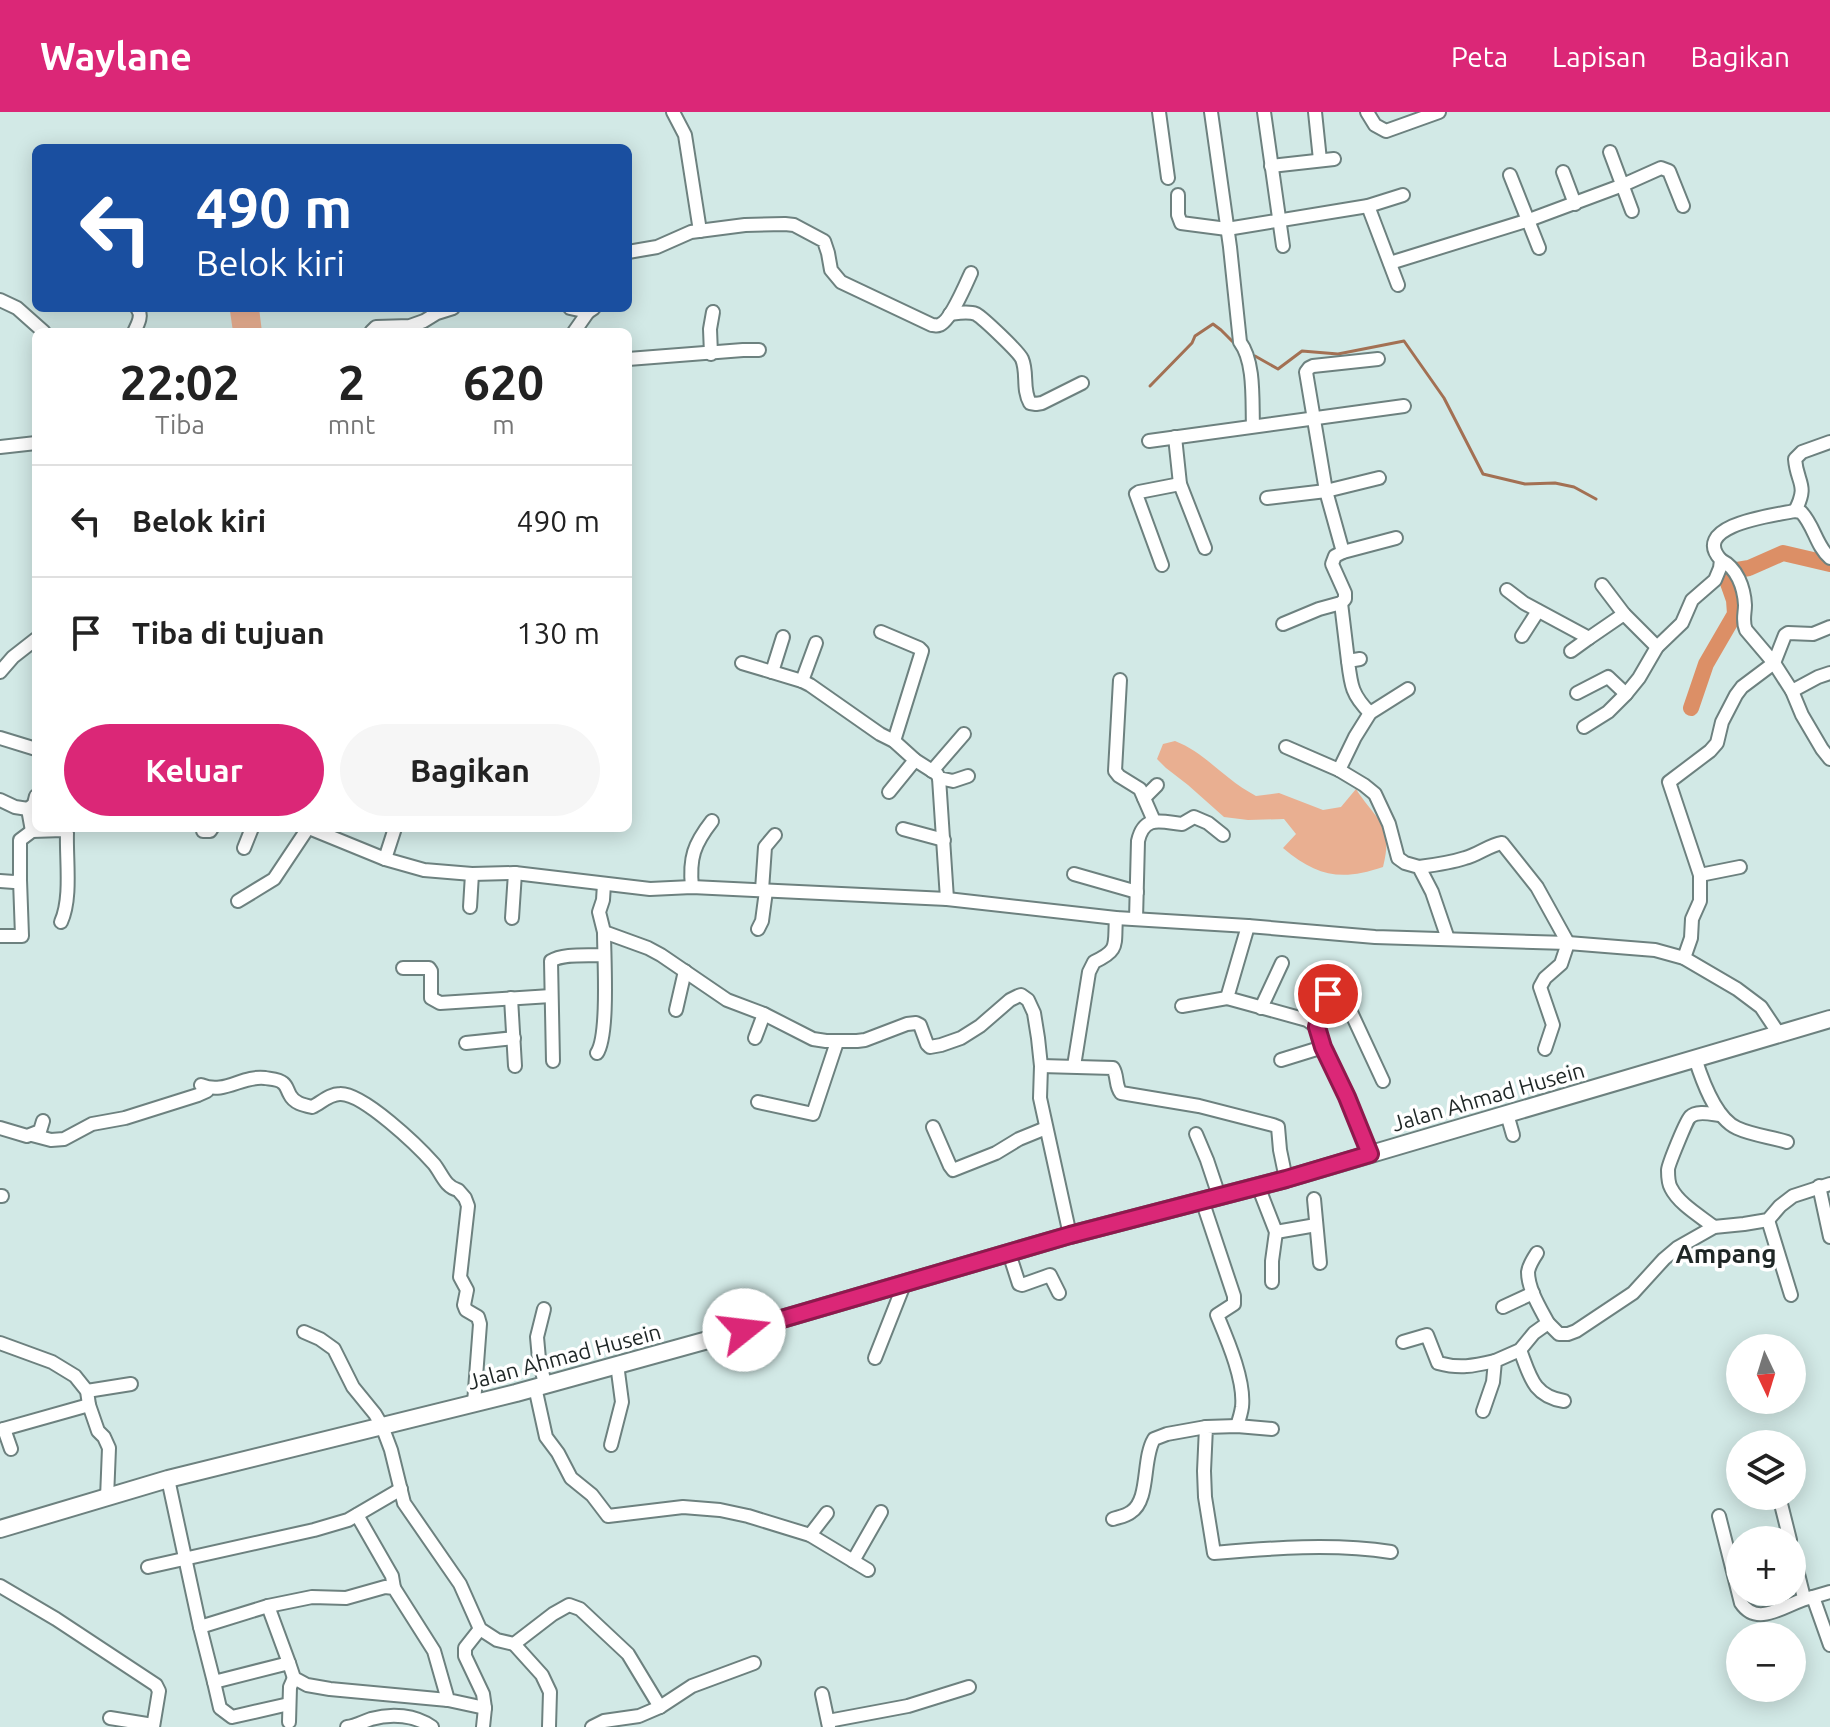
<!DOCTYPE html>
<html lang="id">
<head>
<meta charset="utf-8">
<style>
	:root { --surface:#fff; --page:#f6f6f6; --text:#222; --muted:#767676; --line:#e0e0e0; --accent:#db2777 }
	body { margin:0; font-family:Ubuntu,sans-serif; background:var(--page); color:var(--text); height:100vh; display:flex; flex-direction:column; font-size:30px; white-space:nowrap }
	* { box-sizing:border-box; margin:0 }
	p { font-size:26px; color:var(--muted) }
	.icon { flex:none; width:44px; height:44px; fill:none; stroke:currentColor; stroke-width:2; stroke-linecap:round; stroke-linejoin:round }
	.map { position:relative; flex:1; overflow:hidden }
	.sheet { position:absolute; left:32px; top:216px; width:600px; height:504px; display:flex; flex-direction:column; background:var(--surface); border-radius:12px; box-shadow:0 4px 20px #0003 }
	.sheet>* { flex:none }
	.top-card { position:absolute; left:32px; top:32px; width:600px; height:168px; border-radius:12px; box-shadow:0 4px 20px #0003; background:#1a4fa0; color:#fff; overflow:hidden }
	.needle { width:52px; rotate:176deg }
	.buttons { position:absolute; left:1726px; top:1222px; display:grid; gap:16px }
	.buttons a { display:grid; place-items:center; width:80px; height:80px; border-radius:50%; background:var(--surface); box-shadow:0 4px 20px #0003; font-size:40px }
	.pin { position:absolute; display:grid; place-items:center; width:68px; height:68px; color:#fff; margin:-34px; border:4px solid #fff; border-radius:50%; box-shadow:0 2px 8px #0007 }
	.me { position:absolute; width:88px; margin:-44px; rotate:74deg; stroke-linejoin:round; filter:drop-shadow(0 0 6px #0008) }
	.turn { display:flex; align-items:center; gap:28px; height:168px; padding:0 32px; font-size:36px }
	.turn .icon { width:104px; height:104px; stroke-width:2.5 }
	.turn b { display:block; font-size:56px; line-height:68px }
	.eta { display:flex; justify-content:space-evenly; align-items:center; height:136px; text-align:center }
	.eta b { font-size:48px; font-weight:700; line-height:56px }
	.primary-button { display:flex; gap:16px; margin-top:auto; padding:16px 32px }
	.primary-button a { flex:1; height:92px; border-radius:48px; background:var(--accent); color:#fff; font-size:32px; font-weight:700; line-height:92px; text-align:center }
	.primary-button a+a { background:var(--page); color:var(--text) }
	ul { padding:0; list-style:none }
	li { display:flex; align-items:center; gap:24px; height:112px; padding:0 32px; border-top:2px solid var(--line) }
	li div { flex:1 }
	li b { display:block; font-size:30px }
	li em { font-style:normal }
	header { display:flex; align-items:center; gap:48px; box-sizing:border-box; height:112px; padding:0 40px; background:var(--accent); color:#fff }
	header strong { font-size:38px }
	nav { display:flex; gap:44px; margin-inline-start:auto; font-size:28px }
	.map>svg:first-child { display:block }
	.green { fill:#e9af91 }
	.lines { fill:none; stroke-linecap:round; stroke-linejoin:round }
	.stream { stroke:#a37053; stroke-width:3 }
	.river { stroke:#dc8f66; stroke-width:16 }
	.minor-casing { stroke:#6d817f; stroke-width:16 }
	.major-casing { stroke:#6d817f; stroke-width:20 }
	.minor { stroke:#fff; stroke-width:12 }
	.major { stroke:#fff; stroke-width:16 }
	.route-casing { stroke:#8e194d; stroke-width:20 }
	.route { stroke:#db2777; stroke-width:14 }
	.labels { text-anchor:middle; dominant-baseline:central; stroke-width:7; stroke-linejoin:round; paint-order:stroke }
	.street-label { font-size:22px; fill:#1f2726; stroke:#fff }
	.quarter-label { font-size:26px; font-weight:bold; fill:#1f2726; stroke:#fff }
</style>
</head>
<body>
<header>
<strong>Waylane</strong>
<nav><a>Peta</a><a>Lapisan</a><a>Bagikan</a></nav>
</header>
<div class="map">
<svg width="1830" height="1615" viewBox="0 0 1830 1615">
	<rect width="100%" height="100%" fill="#d2e9e6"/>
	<g class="green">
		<path d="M259 196 262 220H233L230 199Z"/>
		<path d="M1175 629C1196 637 1211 652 1229 666 1237 673 1247 679 1256 684L1279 681 1323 698 1341 695 1356 677C1377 710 1394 711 1383 755 1342 769 1317 765 1283 736L1296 722 1284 707 1248 708 1224 705 1188 673 1166 656 1157 647 1163 632Z"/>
	</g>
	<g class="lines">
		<g class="stream">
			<path d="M1255 244 1278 257 1302 239 1338 242 1404 229 1444 286 1483 362 1525 372 1555 371 1574 375 1596 387"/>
			<path d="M1150 274 1192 231 1195 224 1213 212 1221 218 1236 233"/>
		</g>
		<path class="river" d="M1691 596 1706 552 1735 502 1734 488 1728 471 1729 462 1737 458 1749 456 1783 441 1830 452"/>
		<g class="minor-casing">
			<g id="minor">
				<path d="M673 0 685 23 700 119"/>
				<path d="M1159 0 1168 66"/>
				<path d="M1211 0 1230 135 1240 230C1255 250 1252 289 1253 314"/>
				<path d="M1264 0 1283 134"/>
				<path d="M1315 0 1320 48"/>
				<path d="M1367 0 1375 13 1386 19 1439 0"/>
				<path d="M1610 40 1632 99"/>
				<path d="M1271 54 1334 47"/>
				<path d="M1563 60 1575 92"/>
				<path d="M1510 63 1539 136"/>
				<path d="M1178 83V103L1181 111 1227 117 1368 94 1403 83"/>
				<path d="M1368 94 1398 173"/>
				<path d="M628 140 657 135 691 120 745 113 785 112 794 113 824 129 828 141 831 158 841 170 932 213C935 213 937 214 939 213 950 210 966 172 971 161"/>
				<path d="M1390 151 1529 108 1623 73 1661 56 1669 59 1683 94"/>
				<path d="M0 188 17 196 44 220"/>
				<path d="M570 196 588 200 594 196"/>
				<path d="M950 202C958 201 968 199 976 202 983 206 1019 240 1022 247 1028 261 1022 277 1030 291L1036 292 1042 291 1082 271"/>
				<path d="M134 220C138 212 143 203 137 196"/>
				<path d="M371 220 376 215 410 214 424 209 437 201 453 196"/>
				<path d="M574 220 588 200"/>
				<path d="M711 242 710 217 713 200"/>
				<path d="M628 247 743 238H759"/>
				<path d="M1175 325 1180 372 1205 436"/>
				<path d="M1149 329 1404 294"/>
				<path d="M0 335 36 331"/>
				<path d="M1267 386 1326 379 1379 366"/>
				<path d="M1795 399C1809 372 1797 372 1795 347L1802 340 1830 330"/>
				<path d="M1343 440 1326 379 1306 260 1309 256 1313 254 1378 247"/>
				<path d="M1721 448C1737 456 1744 475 1745 493 1745 502 1742 509 1746 518L1774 551 1792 579 1802 603 1822 637 1830 647"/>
				<path d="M1162 453 1136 382 1139 380 1180 372"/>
				<path d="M1602 473 1624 502"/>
				<path d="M1507 478 1524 491 1589 526 1624 502 1657 535"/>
				<path d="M1341 491 1348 549"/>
				<path d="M1283 512 1319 497 1341 491 1345 487V481L1332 452 1335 444 1343 440 1396 426"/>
				<path d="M881 520 919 536 922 539 894 629"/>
				<path d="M1522 524 1538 499"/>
				<path d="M1571 539 1589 526"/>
				<path d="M1360 547 1348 549C1351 574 1352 583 1370 601"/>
				<path d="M742 551 802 569 810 573 880 622 894 629 915 648 937 662 939 666 953 669 968 664"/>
				<path d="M0 560 13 545 36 527"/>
				<path d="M772 560 783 525"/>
				<path d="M1120 568 1115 659 1119 664 1140 677 1154 709"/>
				<path d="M802 569 816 531"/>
				<path d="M1792 579 1818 565 1830 561"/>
				<path d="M1577 581 1608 565 1626 582"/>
				<path d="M1584 615 1608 600 1626 582 1639 566 1657 535 1682 511 1692 488 1715 468 1720 456 1721 448C1689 413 1775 403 1795 399L1801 400C1814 413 1816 434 1830 446"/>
				<path d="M0 626 36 637"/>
				<path d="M1286 635 1339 658 1364 673 1375 682 1389 712 1398 746 1405 751 1419 755 1432 780 1448 827"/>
				<path d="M1339 658 1355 625 1370 601 1408 577"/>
				<path d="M932 659 964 622"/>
				<path d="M939 666 947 787"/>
				<path d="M889 680 915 648"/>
				<path d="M36 684 34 692 28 697 32 719 63 718 67 721C66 747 72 786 61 810"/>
				<path d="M1144 686 1157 673"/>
				<path d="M0 688 15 695 28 697"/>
				<path d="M309 716 385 747 424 758 472 762 515 761 650 777 692 775 947 787 1116 806 1248 814 1375 825 1568 831 1655 838 1684 846 1737 877 1761 895 1779 922"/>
				<path d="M903 717 944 728"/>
				<path d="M203 719H210L212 716"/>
				<path d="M244 736 252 716"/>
				<path d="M385 747 395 716"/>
				<path d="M1419 755C1434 753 1450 751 1465 746 1478 743 1489 733 1502 731L1537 775 1568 831 1561 852 1545 866 1540 875 1553 913 1545 937"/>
				<path d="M1074 762 1137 780"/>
				<path d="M1700 763 1740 755"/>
				<path d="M0 769 14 770 20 768V728L32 719"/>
				<path d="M604 772 603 788 599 800 604 820 648 836 661 843 727 888 764 902 813 927 826 929H857L865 928 907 912 916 911 920 913 927 932 930 935 941 933 961 926 980 914 1010 888 1018 884 1021 883 1028 888 1034 901 1038 926 1041 954 1040 986 1070 1123"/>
				<path d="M692 775C689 746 694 732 712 709"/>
				<path d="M762 778 765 735 775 723"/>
				<path d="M238 789 274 767 308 716"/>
				<path d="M470 795 472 762"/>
				<path d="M512 806 515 761"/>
				<path d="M1136 807 1138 729C1144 702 1162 710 1182 712L1194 705 1208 711 1223 723"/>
				<path d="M1248 814 1227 886 1307 908 1317 915 1323 935 1347 985 1370 1042"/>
				<path d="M758 817 762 809 766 779"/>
				<path d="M0 824H22L20 768"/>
				<path d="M1684 846 1691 826 1692 807 1700 789V763L1669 670 1710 639 1717 631 1722 610 1736 583 1742 575 1774 551 1785 523 1788 521 1813 522 1830 515"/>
				<path d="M403 856H429L431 859V886L440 891 551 884"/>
				<path d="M511 886 515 954"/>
				<path d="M1182 894 1227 886"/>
				<path d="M1261 896 1282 851"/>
				<path d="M676 898 685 859"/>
				<path d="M1317 915C1321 898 1320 876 1343 883L1383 969"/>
				<path d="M755 926 764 902"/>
				<path d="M466 931 514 926"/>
				<path d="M597 941C609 923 604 845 604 820"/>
				<path d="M1695 946C1702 968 1715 1006 1737 1016 1752 1023 1771 1025 1787 1030"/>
				<path d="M1281 948 1323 935"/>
				<path d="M553 949 551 849C563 841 589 844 604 843"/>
				<path d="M1041 954 1113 956C1118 964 1115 974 1121 981L1199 994 1273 1013 1278 1015 1280 1038 1286 1067"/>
				<path d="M1074 954 1089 860 1094 850C1120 838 1114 833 1116 806"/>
				<path d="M201 973C225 983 242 963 265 966 270 967 279 967 283 971 287 974 287 978 290 983 294 991 303 993 312 995 321 991 329 982 340 982 363 981 418 1034 434 1052 442 1062 445 1075 458 1078L465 1086 468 1094 460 1165 467 1178 464 1193 466 1198 478 1205 480 1212 474 1291"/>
				<path d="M758 990 813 1002 837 930"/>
				<path d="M1507 1002 1513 1023"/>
				<path d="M933 1015 950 1054 953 1058 996 1041 1019 1027 1046 1016"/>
				<path d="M0 1016 27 1024 40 1019 43 1009"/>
				<path d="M1196 1022 1207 1048 1219 1084"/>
				<path d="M32 1023 51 1028 64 1027 92 1012 125 1006 198 983 207 979 208 976"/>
				<path d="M1258 1074 1276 1120 1272 1149V1170"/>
				<path d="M1819 1074 1830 1125"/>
				<path d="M0 1084H2"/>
				<path d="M1314 1087 1320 1151"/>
				<path d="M1202 1088 1234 1184V1192L1217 1203C1227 1227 1245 1268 1242 1295 1241 1302 1239 1308 1237 1314"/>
				<path d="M1768 1108 1791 1183"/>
				<path d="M1714 1115C1700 1104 1679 1092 1671 1076 1668 1071 1668 1064 1668 1058 1668 1053 1687 1007 1690 1005 1697 998 1711 1002 1720 1003"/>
				<path d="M1276 1120 1316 1113"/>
				<path d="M1009 1141 1019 1172 1022 1173 1050 1163 1059 1181"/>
				<path d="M1503 1195 1533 1181"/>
				<path d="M544 1197 537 1225 539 1247 545 1272"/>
				<path d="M1548 1211 1559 1222H1568L1576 1219 1633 1181 1664 1147 1677 1136 1714 1115 1744 1112 1768 1108 1780 1094 1793 1084 1830 1072"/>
				<path d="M304 1220 320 1227 334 1237 353 1275 375 1302 382 1314 391 1338 404 1391 460 1472 480 1517 497 1528 514 1532 553 1502 569 1493 580 1497 628 1542 660 1595"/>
				<path d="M1403 1230 1427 1223 1438 1251C1460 1257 1473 1254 1495 1249"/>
				<path d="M0 1231 52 1250 75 1264 87 1279 89 1293 98 1319 104 1325 109 1336 107 1386"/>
				<path d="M1520 1238C1530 1264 1533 1284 1564 1289"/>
				<path d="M875 1246 905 1170"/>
				<path d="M535 1275 546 1325 558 1341 571 1366 592 1383 608 1404 683 1395 720 1398 748 1404 810 1423 868 1458"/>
				<path d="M87 1279 131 1272"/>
				<path d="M1483 1299 1493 1270 1495 1249 1520 1238 1534 1221 1548 1211C1540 1196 1528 1177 1528 1160 1529 1153 1533 1147 1537 1141"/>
				<path d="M4 1317 11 1337"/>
				<path d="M1272 1317 1237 1314 1206 1315 1204 1359 1205 1385 1214 1441C1272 1436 1333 1431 1391 1440"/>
				<path d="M0 1318 89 1293"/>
				<path d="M611 1333 622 1290 617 1252"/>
				<path d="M168 1367 200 1515 214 1570 289 1551 294 1566 307 1573 330 1577 448 1588"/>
				<path d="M1779 1384 1790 1428"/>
				<path d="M357 1403 392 1464 394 1476"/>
				<path d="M1719 1404 1741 1491C1759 1518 1790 1488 1813 1485L1830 1533"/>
				<path d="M1113 1407C1119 1405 1126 1404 1131 1400 1150 1388 1142 1347 1154 1327L1167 1322 1206 1315"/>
				<path d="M810 1423 827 1401"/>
				<path d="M1792 1438 1804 1486"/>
				<path d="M853 1449 881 1400"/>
				<path d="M148 1455 314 1418 348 1408 401 1377"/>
				<path d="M0 1474 56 1507 156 1573 159 1579 153 1615"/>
				<path d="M1813 1485 1830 1480"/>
				<path d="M268 1494 289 1551"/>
				<path d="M200 1515 268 1494 312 1485 346 1486 385 1475 394 1476 434 1539 448 1588 485 1596"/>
				<path d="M480 1517 465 1536V1544L483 1582 485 1596 483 1615"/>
				<path d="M514 1532 542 1563 550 1580 549 1615"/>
				<path d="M214 1570 220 1596 232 1605 289 1592"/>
				<path d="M822 1582 829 1615"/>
				<path d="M110 1606 153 1613"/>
				<path d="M828 1609 908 1594 969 1575"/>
				<path d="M289 1610 290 1575 294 1566"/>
				<path d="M347 1615C356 1614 362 1610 371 1607 392 1601 415 1603 432 1615"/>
				<path d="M592 1615 604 1609 639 1604 660 1595 692 1574 754 1551"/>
			</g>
		</g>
		<g class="major-casing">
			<path id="major" d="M0 1417 168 1367 516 1281 744 1218 1070 1123 1286 1067 1830 907"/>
		</g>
		<use href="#minor" class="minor"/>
		<use href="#major" class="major"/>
	</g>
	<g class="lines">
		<g class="route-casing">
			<path id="route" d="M744 1218 1070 1123 1286 1067 1370 1042 1347 985 1323 935 1317 915 1324 887 1328 882"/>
		</g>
		<use href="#route" class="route"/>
	</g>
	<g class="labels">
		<g class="street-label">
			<text transform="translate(1488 984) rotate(-16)">Jalan Ahmad Husein</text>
			<text transform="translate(564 1244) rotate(-15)">Jalan Ahmad Husein</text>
		</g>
		<g class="quarter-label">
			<text x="1726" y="1141">Ampang</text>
		</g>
	</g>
</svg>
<div class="buttons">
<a><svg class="needle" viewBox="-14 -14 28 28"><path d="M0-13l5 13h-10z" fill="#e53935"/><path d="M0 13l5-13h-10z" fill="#767676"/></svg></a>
<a><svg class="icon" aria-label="layers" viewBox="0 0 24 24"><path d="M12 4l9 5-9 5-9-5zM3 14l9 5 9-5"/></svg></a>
<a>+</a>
<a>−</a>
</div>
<div class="pin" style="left:1328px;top:882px;background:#d93025"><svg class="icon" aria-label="arrive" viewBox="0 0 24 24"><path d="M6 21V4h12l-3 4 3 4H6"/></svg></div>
<svg class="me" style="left:744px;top:1218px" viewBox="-20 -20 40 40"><circle r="19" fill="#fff"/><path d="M0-13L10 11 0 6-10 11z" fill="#db2777"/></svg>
<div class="top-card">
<div class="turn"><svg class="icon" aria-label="left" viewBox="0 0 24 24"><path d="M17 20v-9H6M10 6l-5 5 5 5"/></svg><div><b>490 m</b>Belok kiri</div></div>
</div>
<section class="sheet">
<div class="eta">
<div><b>22:02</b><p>Tiba</p></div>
<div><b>2</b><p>mnt</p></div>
<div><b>620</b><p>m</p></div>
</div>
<ul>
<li><svg class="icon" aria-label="left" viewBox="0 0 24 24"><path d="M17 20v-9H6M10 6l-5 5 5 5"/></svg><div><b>Belok kiri</b></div><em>490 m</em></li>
<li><svg class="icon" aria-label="arrive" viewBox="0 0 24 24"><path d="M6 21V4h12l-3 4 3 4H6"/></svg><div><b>Tiba di tujuan</b></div><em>130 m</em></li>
</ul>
<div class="primary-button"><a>Keluar</a><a>Bagikan</a></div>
</section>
</div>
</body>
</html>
